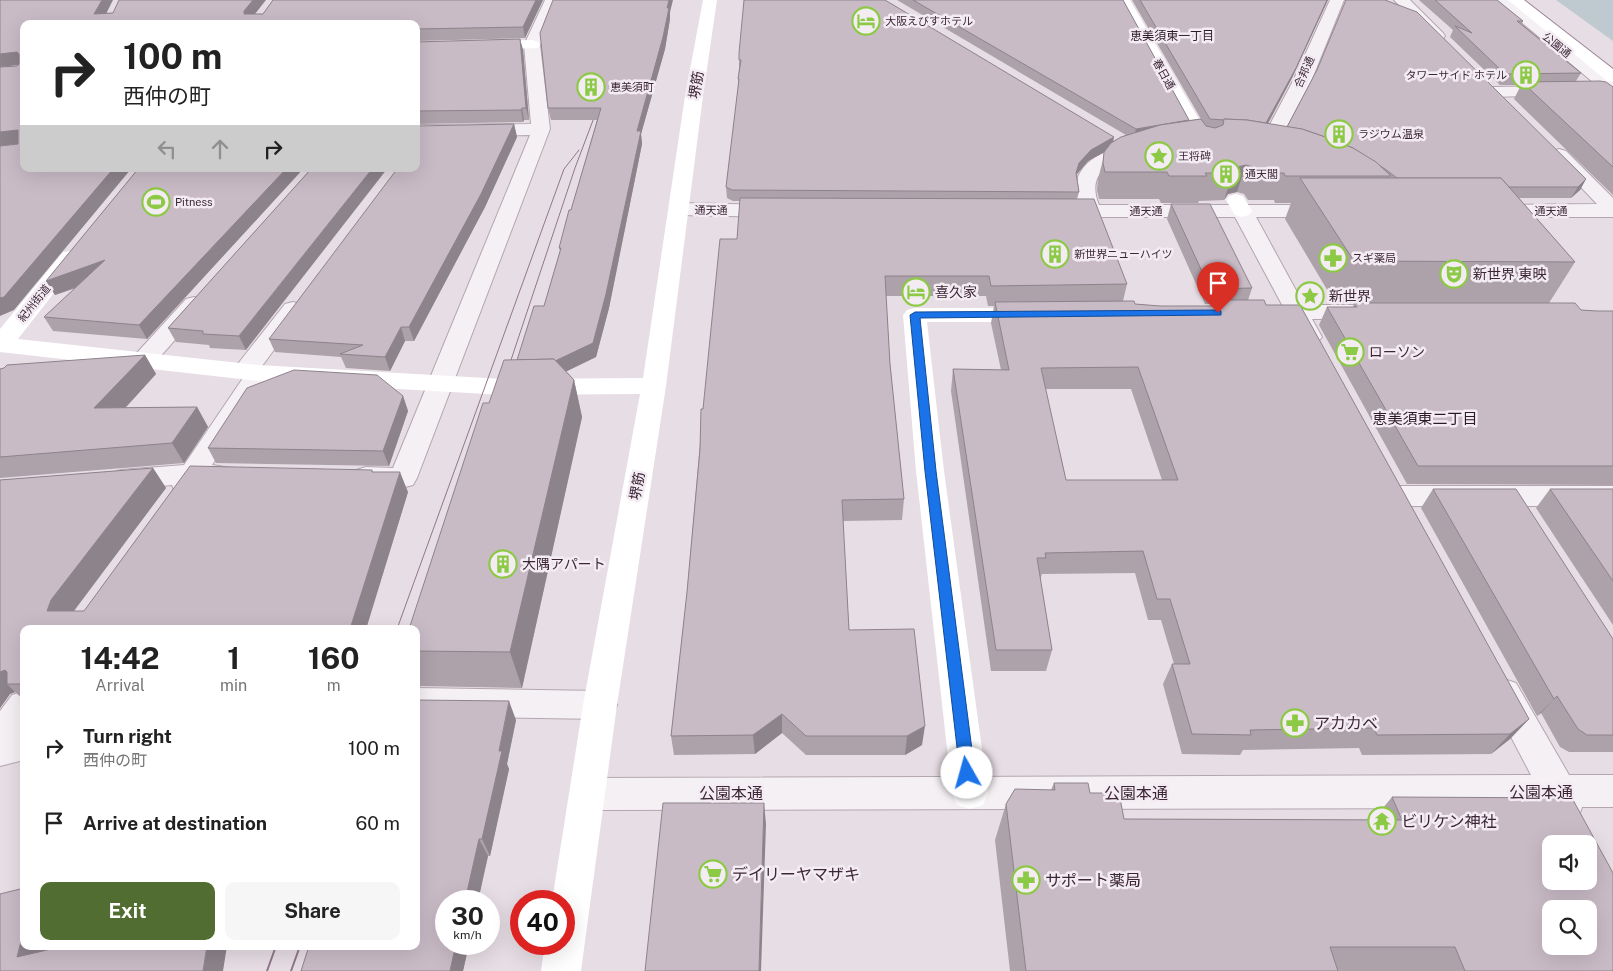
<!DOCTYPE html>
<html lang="en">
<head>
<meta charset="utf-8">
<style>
	:root { --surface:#fff; --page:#f6f6f6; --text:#222; --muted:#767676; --accent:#526d31 }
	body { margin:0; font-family:"Public Sans","Noto Sans JP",sans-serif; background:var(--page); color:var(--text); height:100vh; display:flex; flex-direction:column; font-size:19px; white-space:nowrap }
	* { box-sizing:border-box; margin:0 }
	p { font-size:16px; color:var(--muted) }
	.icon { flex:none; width:28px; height:28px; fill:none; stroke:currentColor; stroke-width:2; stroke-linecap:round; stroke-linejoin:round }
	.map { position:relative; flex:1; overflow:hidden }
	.side { position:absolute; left:20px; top:625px; width:400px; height:325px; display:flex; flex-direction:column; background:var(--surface); border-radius:10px; box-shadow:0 5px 20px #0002 }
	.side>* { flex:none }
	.guide { position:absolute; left:20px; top:20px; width:400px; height:152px; border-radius:10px; box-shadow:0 5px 20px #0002; background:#fff; color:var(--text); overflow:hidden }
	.buttons { position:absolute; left:1542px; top:835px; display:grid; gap:10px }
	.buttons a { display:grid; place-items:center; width:55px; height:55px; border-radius:10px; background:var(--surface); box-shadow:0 5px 20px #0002; font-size:25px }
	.speed { position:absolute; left:435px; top:890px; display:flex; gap:10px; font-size:25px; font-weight:700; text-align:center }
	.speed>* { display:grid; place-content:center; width:65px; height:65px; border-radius:50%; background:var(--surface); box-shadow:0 5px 20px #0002; line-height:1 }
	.speed small { font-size:12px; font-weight:400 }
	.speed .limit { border:8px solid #d22; background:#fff; color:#111 }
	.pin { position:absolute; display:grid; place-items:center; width:42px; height:42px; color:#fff; margin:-51px -21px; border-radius:50% 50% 50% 0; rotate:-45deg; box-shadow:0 0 5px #0007 }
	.pin .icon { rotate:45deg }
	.me { position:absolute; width:55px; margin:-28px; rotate:353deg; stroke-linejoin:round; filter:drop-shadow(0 0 4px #0008) }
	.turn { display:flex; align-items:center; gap:18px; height:105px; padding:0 20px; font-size:22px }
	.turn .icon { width:65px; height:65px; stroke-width:2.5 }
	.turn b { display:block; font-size:35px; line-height:42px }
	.lanes { display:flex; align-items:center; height:48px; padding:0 20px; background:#0003; justify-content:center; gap:25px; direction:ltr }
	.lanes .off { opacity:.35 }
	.eta { display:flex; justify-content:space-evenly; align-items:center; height:85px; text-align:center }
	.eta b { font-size:30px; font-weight:700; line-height:35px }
	.cta { display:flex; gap:10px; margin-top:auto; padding:10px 20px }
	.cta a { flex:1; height:58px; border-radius:10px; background:var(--accent); color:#fff; font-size:20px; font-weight:700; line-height:58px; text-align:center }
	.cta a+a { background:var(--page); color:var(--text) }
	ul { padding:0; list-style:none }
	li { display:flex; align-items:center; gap:15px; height:75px; padding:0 20px }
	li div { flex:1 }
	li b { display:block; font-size:19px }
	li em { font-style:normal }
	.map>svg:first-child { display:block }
	.green { fill:#becad0 }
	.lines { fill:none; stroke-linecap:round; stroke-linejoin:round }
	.street-casing { stroke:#b4a6b0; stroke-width:2 }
	.highway-casing { stroke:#9d8598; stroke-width:2 }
	.street { fill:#f5f0f4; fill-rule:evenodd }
	.secondary { fill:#fff; fill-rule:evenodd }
	.highway { fill:#fff; fill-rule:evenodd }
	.tram-far1 { stroke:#90778a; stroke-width:1 }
	.tram { stroke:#90778a; stroke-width:2 }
	.wall { fill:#ada1aa; fill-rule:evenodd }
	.shaded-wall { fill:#8d838b }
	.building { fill:#c9bbc6; stroke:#8d838b; fill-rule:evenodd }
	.route { fill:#1a73e8; stroke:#114b97 }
	.labels { text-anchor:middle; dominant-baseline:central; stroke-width:5; stroke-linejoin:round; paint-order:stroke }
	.far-poi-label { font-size:11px; fill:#3d2737; stroke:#f4ecf3; text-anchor:start }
	.far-street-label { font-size:11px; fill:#3d2737; stroke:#f4ecf3 }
	.far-neighbourhood-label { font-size:12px; fill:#2d1928; stroke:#f4ecf3 }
	.street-label { font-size:14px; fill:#3d2737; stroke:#f4ecf3 }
	.poi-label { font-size:14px; fill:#3d2737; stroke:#f4ecf3; text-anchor:start }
	.neighbourhood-label { font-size:15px; fill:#2d1928; stroke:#f4ecf3 }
	.near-poi-label { font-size:16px; fill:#3d2737; stroke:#f4ecf3; text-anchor:start }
	.near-street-label { font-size:16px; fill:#3d2737; stroke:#f4ecf3 }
</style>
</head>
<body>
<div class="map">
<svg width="1613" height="971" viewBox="0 0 1613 971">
	<rect width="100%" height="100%" fill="#e7dde4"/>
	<path class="green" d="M1556 0H1613V41Z"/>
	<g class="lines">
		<g class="street-casing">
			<g id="street">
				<path d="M545 0H559L540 45 550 129 417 478 413 485C396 490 373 489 356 484L352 477 356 470 366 467 393 468 530 135 416 137V125L531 124 524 45Z"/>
				<path d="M1330 0H1344L1312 79 1276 147 1269 149 1262 147 1260 143 1294 79Z"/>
				<path d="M1394 0H1410L1443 33 1445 36 1443 39H1431Z"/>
				<path d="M1495 0H1511L1613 81V95L1607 94Z"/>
				<path d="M1554 86 1560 87 1563 91 1560 95 1493 97 1487 96 1484 92 1487 88 1493 87Z"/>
				<path d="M1135 141 1142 143 1144 147C1140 153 1134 153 1128 156 1103 165 1088 178 1099 205H1325L1332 207 1335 211 1332 215 1325 217H1256L1304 305H1363L1371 307 1375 312 1371 317 1363 319H1312L1322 337 1318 342 1310 344 1302 342 1235 217H1063L1056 215 1053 211 1056 207 1079 205C1064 166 1104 149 1135 141Z"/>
				<path d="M1559 149 1566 151 1613 198V217H1493L1486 215 1483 211 1486 207 1493 205 1597 204 1550 155 1552 151Z"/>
				<path d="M679 203 777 205 784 207 787 211 784 215 777 217 679 215 672 213 669 209 672 205Z"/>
				<path d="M194 297 202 299 205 304 202 309 152 366 143 369 134 366 131 361 134 356 186 299Z"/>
				<path d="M293 302 301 304 304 309 262 366 268 367 271 373 212 465 231 468 235 475 231 482 221 485 200 484 195 492 185 495 175 492 172 485 121 490 111 487 107 480 111 473 121 470 184 465 243 378 237 377 234 371 237 365 285 304Z"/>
				<path d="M1396 486H1613V506H1396L1386 503 1382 496 1386 489Z"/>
				<path d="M1504 679 1516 683 1569 775H1613V807H1582L1579 816 1566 821 1553 816 1549 808 588 810 575 806 570 794 575 782 588 778 1531 775 1488 693 1492 683Z"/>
				<path d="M416 688 600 691 612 695 617 705 612 715 600 719 416 716Z"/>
				<path d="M24 691V760L0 766V711L12 695Z"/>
			</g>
		</g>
		<g class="highway-casing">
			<path id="highway" d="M1508 0H1524L1613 69V82L1607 81Z"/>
		</g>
		<use href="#street" class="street"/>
		<g class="secondary">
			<path d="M703 0H717L703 96 666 386 617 705 581 971H541L545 944H564V901H552L583 705 640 394 503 395 259 381 0 352V329L63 252 71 251 79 252 82 257 18 339 259 365 503 379 643 378 685 96Z"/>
			<path d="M1116 0H1130L1215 147 1213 151 1206 153 1199 151 1197 147Z"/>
			<path d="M532 40 538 42 540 45 538 48 416 52V42Z"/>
			<path d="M1236 194 1243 196 1252 211 1249 215 1242 217 1235 215 1226 200 1229 196Z"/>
			<path d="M915 308H1030L1038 310 1042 315 1038 320 1030 322H927L944 471 988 793 983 805 970 809 957 805 952 793 916 471 903 315 907 310Z"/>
		</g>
		<use href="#highway" class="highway"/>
		<g class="tram-far1">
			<path d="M507 372 575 168 598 107"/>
			<path d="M397 629 564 169 579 150"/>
		</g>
		<g class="tram">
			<path d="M267 971 276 946"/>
			<path d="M291 971 300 946"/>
		</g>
	</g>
	<g class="wall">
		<path d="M0 0 106 13 255 14H263L273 0H543L525 38 416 41V24H24L14 310 18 143 0 146V67L17 66 18 65 0 67Z"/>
		<path d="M897 0H1123L1189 120 1201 119 1132 0H1328L1292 78 1268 124 1586 179 1580 190 1571 198H1519L1575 262 1549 303 1581 310 1597 311H1613V485L1407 484 1319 325 1327 307H1353L1354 303H1335L1285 219 1291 203H1275L1274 200H1248L1244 194 1237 192 1228 194 1224 200 1199 201 1198 203H1161L1159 199H1099L1097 190 1098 179 1105 152 1088 161 1077 174 1079 192 1077 199 1127 284 1123 301 1135 304 1160 306H1218L1219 304H1205L1167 219 1171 204 1252 288 1248 300 1266 305 1529 719 1510 739 1491 754 1362 755 1359 748 1243 750 1240 755 1182 754 1163 684 1172 664H1174L1161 620H1148L1135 573 1042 574 1040 580 1052 650 1046 671H991L951 391 953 369 1001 370 991 323 994 306H988L986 296H886L890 364 904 499 902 520 843 521 849 630 922 745 905 755H806L782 733 755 754 674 755 671 736 687 592 703 409 737 239 740 201H733L727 198 726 187 738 88V79L739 68V60L1113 141 1126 135ZM1045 389H1131L1162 480H1066Z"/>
		<path d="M1419 0H1497L1523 21 1522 24 1581 73 1576 81 1613 87V195L1514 99 1521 85H1500L1450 37 1453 30Z"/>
		<path d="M670 12V19L665 49 641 134 642 144 609 308 596 357 566 371 574 380 582 417 522 688 419 686 416 680V629L489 403 517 360 544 306 560 251 559 248 571 210 597 120H551L548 108Z"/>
		<path d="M520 39 523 50 529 120H524L523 122 416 124V42Z"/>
		<path d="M514 124 517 137 485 207 414 341H405L390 371 346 368 341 357 275 352 269 339Z"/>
		<path d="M138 169H303L147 339 53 331 44 317 76 288 55 295 46 281Z"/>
		<path d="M311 169 246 350 210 348 209 345 176 342 168 328Z"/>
		<path d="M145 355 156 374 125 408 197 407 208 427 184 463 0 478V369Z"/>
		<path d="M403 396 408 411 389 466 216 463 208 448Z"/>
		<path d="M153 468 166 488 73 611H84L372 470 373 472 408 492 366 629H24V700L15 692 10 694 0 708V480Z"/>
		<path d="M1433 489 1613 639V752H1569L1560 747 1541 713 1537 716 1421 508Z"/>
		<path d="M1550 489H1613V625L1536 508Z"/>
		<path d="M516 720 507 764 509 769 490 856H488L478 901H446L469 944 463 971H301Z"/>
		<path d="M1054 783 1090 793 1124 819 1373 820 1392 797 1613 971H1010L995 840 1006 804 1051 790Z"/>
	</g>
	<g class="shaded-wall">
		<path d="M102 0H113L101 24 94 14Z"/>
		<path d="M253 0H266L248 23 244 14V11Z"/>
		<path d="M536 0H543L525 38 523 27Z"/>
		<path d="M669 0H673L670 12V19L665 49 641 134 642 144 609 308 596 357 555 377 552 363 637 131Z"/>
		<path d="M1327 0H1328L1292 78 1262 134 1266 123Z"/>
		<path d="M520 39 523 50 529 120 526 108Z"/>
		<path d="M17 52 24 64 0 67V54Z"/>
		<path d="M522 108 524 120 523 122 521 110Z"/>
		<path d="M1189 120 1133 140 1136 129Z"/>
		<path d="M514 124 517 137 485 207 414 341 409 327Z"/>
		<path d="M18 130 24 143 0 146V132Z"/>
		<path d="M1114 137 1112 148 1088 161 1077 174 1076 173 1079 163 1091 150Z"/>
		<path d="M1246 165 1237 192 1228 194 1224 200 1233 173 1237 167Z"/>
		<path d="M113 169H131L14 310 0 316V298Z"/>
		<path d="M286 169H303L147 339 139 325Z"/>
		<path d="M372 169H387L246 350 239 336Z"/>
		<path d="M1586 179 1580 190 1571 198 1578 187Z"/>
		<path d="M105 260 113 274 55 295 46 281Z"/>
		<path d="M401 327 405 341 390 371 385 357Z"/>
		<path d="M145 355 156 374 107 428 94 408Z"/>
		<path d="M574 380 582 417 522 688 510 652Z"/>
		<path d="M403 396 408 411 389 466 383 451Z"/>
		<path d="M197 407 208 427 184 463 172 443Z"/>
		<path d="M153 468 166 488 68 619 47 611 51 600Z"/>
		<path d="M400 472 408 492 366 629H350Z"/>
		<path d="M5 670 18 684H7L15 692 10 694 0 708V672Z"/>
		<path d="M1557 696 1541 713 1537 716Z"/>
		<path d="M509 701 516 720 507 764 509 769 490 856 482 839Z"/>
		<path d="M782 714V733L755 754 753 735Z"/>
		<path d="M1529 719 1510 739 1491 754 1510 734Z"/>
		<path d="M925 726 922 745 905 755 907 736Z"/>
		<path d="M764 803 766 824 761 971H759Z"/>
		<path d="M479 839 488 856 478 901H465Z"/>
		<path d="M24 930V946H45L40 971 17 957Z"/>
		<path d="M456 944H469L463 971H450Z"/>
		<path d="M207 946H227L223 971H203Z"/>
	</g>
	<g class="building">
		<path d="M0 0H102L94 14 113 13 119 0H253L244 11V14H263L273 0H536L523 27 416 29V24H24V169H113L4 297 0 298V146L18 144V130L0 132V67L17 66 19 64V54L17 52 0 54Z"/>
		<path d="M553 0H669L667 8H669L663 37 637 131H641L606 294 593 343 555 361 554 359 517 360 534 306H544L561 248H559L569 210H571L601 108H548L540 33Z"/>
		<path d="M744 0H885L1114 137 1091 150 1079 163 1076 173 1079 192 732 190 726 187 739 79H738L741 60H739V53Z"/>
		<path d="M913 0H1123L1189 120 1136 129Z"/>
		<path d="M1140 0H1327L1296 68 1266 123 1247 120 1224 119V120L1210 119Z"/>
		<path d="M1346 0H1385L1417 12 1586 179 1578 187H1509L1501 178H1397L1385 169 1353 148 1328 138 1302 129 1287 127 1317 70Z"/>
		<path d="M1435 0H1497L1523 21H1517L1581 73 1505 74 1455 26 1472 33Z"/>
		<path d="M520 39 526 108H522L521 110 416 111V42Z"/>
		<path d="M1600 81 1606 82 1613 87V167L1522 82Z"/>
		<path d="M1201 119 1206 126 1215 128 1223 125 1224 119 1247 120 1302 129 1328 138 1353 148 1376 162 1391 176H1285L1284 173H1257L1253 167 1246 165 1237 167 1233 173H1205L1207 176H1169L1167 172H1105L1103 163 1104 152 1111 143 1121 137 1160 125Z"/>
		<path d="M514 124 481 194 409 327H401L385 357 340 354 363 345 269 339 397 169H416V126Z"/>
		<path d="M138 169H286L139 325 44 317 105 260 46 281Z"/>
		<path d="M311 169H372L239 336 203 334V331L168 328Z"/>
		<path d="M1300 178H1501L1575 262 1354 261Z"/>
		<path d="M740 198 1094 199 1127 284 991 286 989 276H885L890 364 904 499 842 500 849 630 914 629 925 726 907 736H806L782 714 753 735 671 736 687 592 700 449 701 409H703L720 239H737Z"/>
		<path d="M1171 204H1210L1252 288 1210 289Z"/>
		<path d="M1220 300H1264L1266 305H1300L1529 719 1510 734 1377 735 1374 728 1250 730 1251 735 1192 734 1172 664H1190L1170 599H1157L1143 551 1045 553 1046 558H1037L1052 650H996L953 369 1009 370 995 302 1134 301 1135 304 1160 306H1223ZM1138 367 1178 480H1066L1041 368Z"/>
		<path d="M1354 303H1575L1581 310 1597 311H1613V466H1418L1327 307H1357Z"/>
		<path d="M145 355 94 408 197 407 172 443 0 457V369L4 368 7 365Z"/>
		<path d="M554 359 574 380 510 652 416 651V629H409L483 403H489L504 360Z"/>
		<path d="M294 370 377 375 403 396 383 451 208 448 247 388Z"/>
		<path d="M190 466 372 470V472H400L350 629H24V684H7V672L5 670 0 672V480L153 468 51 600 47 611H84Z"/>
		<path d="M1433 489H1516L1613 639V735H1587L1578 729 1557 696 1554 699Z"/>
		<path d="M1550 489H1613V581Z"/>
		<path d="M416 700 509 701 499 751H502L482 839H479L465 901H446V944H456L450 971H301L309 946H416Z"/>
		<path d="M1054 783H1088L1090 793H1119L1124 819 1402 820 1392 797 1572 798 1613 873V971H1465L1455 947H1330L1338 971H1026L1006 804 1015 789 1055 790ZM1551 844H1589V881H1551ZM1551 909H1589V946H1551Z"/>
		<path d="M663 803H764L759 971H645Z"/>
		<path d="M24 888V930L17 957 64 946H207L203 971H0V894Z"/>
	</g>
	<path class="route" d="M1218 310 1221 311V315L920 318 936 471 975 773 972 778 967 780 962 778 960 773 925 471 910 315 915 312Z"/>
	<defs>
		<g id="hotel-ring" transform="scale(1.4375)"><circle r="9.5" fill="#f4ecf3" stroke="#8cc944" stroke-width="1.5"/><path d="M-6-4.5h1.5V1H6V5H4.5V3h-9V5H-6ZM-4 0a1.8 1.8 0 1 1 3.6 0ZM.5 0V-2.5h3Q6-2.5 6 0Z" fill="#8cc944"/></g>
		<g id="building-ring" transform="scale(1.4375)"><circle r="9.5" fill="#f4ecf3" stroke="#8cc944" stroke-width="1.5"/><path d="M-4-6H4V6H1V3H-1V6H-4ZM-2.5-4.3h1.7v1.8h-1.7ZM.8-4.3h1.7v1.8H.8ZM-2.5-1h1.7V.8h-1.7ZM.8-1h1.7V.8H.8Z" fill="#8cc944"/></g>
		<g id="sight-ring" transform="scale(1.4375)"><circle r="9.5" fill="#f4ecf3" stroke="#8cc944" stroke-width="1.5"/><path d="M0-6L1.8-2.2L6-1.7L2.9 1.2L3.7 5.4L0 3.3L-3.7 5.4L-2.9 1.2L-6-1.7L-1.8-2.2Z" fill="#8cc944"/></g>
		<g id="stadium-ring" transform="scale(1.4375)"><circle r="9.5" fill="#f4ecf3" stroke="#8cc944" stroke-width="1.5"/><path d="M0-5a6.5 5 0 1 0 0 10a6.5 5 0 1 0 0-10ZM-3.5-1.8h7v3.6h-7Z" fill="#8cc944"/></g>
		<g id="pharmacy-ring" transform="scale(1.4375)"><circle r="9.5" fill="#f4ecf3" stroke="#8cc944" stroke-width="1.5"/><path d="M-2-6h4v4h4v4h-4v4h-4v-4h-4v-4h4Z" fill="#8cc944"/></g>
		<g id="theatre-ring" transform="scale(1.4375)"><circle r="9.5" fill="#f4ecf3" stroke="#8cc944" stroke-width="1.5"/><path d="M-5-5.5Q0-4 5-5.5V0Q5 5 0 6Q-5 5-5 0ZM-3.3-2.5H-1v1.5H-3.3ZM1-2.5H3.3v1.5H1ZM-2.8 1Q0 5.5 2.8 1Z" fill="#8cc944"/></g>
		<g id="supermarket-ring" transform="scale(1.4375)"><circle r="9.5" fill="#f4ecf3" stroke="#8cc944" stroke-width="1.5"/><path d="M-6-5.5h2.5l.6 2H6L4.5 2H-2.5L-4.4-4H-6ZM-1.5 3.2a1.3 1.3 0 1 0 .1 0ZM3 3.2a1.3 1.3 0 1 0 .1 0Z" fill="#8cc944"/></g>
		<g id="temple-ring" transform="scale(1.4375)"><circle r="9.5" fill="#f4ecf3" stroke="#8cc944" stroke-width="1.5"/><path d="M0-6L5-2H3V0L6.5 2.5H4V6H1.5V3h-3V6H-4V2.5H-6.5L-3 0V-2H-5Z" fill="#8cc944"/></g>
	</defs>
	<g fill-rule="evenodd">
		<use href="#hotel-ring" x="866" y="21"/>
		<use href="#building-ring" x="1526" y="75"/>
		<use href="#building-ring" x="591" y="87"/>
		<use href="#building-ring" x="1339" y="134"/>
		<use href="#sight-ring" x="1159" y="156"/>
		<use href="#building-ring" x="1226" y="174"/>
		<use href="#stadium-ring" x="156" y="202"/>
		<use href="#building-ring" x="1055" y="254"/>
		<use href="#pharmacy-ring" x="1333" y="258"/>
		<use href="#theatre-ring" x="1454" y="274"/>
		<use href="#hotel-ring" x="916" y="292"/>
		<use href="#sight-ring" x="1310" y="296"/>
		<use href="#supermarket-ring" x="1350" y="352"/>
		<use href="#building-ring" x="503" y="564"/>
		<use href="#pharmacy-ring" x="1295" y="723"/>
		<use href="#temple-ring" x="1382" y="821"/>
		<use href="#supermarket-ring" x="713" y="874"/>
		<use href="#pharmacy-ring" x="1026" y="880"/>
	</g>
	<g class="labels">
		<g class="far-poi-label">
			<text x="885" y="21">大阪えびすホテル</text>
			<text x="1507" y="75" text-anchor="end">タワーサイド ホテル</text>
			<text x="610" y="87">恵美須町</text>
			<text x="1358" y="134">ラジウム温泉</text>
			<text x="1178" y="156">王将碑</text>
			<text x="1245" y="174">通天閣</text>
			<text x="175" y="202">Pitness</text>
			<text x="1074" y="254">新世界ニューハイツ</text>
			<text x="1352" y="258">スギ薬局</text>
		</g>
		<g class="far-street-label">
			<text transform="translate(1557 45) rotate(39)">公園通</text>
			<text transform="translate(1304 72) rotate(-66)">合邦通</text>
			<text transform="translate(1164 74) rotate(61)">春日通</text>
			<text transform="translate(711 210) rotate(1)">通天通</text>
			<text x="1146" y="211">通天通</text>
			<text x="1551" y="211">通天通</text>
			<text transform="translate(34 303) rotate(-51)">紀州街道</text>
		</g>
		<g class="far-neighbourhood-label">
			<text x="1172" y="36">恵美須東一丁目</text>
		</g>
		<g class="street-label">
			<text transform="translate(696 85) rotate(-81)">堺筋</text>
			<text transform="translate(637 486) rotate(-80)">堺筋</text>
		</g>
		<g class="poi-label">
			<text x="1473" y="274">新世界 東映</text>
			<text x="935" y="292">喜久家</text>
			<text x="1329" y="296">新世界</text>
			<text x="1369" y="352">ローソン</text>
			<text x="522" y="564">大隅アパート</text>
		</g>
		<g class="neighbourhood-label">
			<text x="1425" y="418">恵美須東二丁目</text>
		</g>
		<g class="near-poi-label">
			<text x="1314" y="723">アカカベ</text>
			<text x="1401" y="821">ビリケン神社</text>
			<text x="732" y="874">デイリーヤマザキ</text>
			<text x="1045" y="880">サポート薬局</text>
		</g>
		<g class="near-street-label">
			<text x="1541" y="792">公園本通</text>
			<text x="731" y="793">公園本通</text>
			<text x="1136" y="793">公園本通</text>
		</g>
	</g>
</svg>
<div class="buttons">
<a><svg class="icon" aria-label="sound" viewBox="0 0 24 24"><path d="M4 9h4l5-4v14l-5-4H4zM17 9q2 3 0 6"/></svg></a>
<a><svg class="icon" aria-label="search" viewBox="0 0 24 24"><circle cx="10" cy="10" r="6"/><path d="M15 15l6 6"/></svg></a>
</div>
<div class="speed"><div>30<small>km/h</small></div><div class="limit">40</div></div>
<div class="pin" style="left:1218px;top:313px;background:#d93025"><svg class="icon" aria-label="arrive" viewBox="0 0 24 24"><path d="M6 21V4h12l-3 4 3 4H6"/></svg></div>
<svg class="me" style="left:967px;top:773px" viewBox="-20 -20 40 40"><circle r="19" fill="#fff"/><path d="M0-13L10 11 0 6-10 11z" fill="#1a73e8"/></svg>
<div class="guide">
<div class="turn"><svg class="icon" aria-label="right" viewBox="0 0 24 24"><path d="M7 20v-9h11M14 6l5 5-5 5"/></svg><div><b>100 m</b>西仲の町</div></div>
<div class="lanes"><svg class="icon off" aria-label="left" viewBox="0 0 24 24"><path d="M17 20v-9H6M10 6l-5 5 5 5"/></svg><svg class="icon off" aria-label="ahead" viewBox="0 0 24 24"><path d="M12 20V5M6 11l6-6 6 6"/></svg><svg class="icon" aria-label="right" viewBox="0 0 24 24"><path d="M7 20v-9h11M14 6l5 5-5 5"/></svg></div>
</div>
<section class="side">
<div class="eta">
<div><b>14:42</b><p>Arrival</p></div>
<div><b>1</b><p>min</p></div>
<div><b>160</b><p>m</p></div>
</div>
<ul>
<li><svg class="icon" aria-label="right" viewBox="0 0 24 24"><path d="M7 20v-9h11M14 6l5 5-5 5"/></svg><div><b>Turn right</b><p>西仲の町</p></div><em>100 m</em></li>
<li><svg class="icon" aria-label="arrive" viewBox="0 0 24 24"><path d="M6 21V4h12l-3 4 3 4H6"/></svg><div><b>Arrive at destination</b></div><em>60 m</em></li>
</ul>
<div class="cta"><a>Exit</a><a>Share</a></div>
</section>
</div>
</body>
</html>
